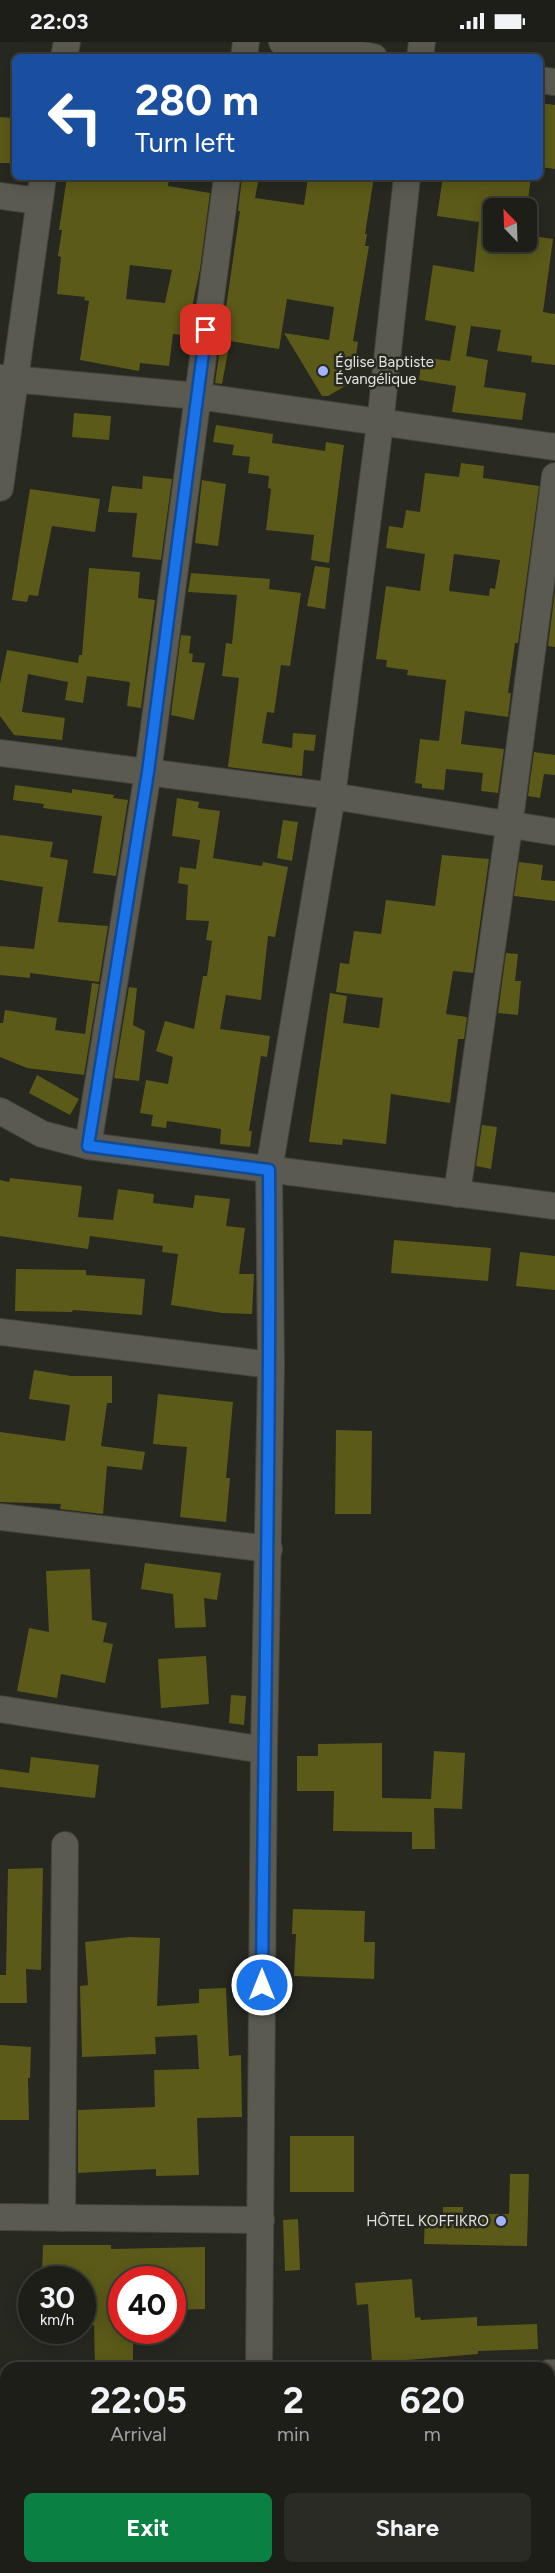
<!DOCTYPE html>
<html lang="en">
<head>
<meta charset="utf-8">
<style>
	:root { --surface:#1d1e18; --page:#2a2b25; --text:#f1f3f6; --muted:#a0a2a2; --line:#3b3c37; --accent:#0b8043 }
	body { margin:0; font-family:Figtree,sans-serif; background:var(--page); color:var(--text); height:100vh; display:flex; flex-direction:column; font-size:22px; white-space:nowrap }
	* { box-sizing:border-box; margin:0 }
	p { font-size:20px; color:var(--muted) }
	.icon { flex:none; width:33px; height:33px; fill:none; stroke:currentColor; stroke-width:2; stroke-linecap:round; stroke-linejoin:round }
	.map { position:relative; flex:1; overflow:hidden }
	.panel { position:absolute; left:0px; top:2320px; width:555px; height:212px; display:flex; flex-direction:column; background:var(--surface); border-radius:18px 18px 0 0; box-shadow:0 3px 15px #0003,0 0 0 2px var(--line) }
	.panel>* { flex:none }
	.banner { position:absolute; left:12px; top:12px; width:531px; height:126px; border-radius:9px; box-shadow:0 3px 15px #0003,0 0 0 2px var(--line); background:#1a4fa0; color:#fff; overflow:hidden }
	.needle { width:39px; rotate:337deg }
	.controls { position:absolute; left:483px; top:156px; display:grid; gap:12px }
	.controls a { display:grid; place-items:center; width:54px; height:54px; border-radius:9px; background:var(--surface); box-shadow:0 3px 15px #0003,0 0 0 2px var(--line); font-size:30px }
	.speed { position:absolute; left:18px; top:2224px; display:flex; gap:12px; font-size:30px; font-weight:700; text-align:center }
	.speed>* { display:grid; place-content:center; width:78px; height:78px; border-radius:50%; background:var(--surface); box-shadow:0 3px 15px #0003,0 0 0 2px var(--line); line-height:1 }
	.speed small { font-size:15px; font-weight:400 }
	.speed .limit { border:9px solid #d22; background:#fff; color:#111 }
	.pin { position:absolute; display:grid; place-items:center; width:51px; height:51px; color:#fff; margin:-26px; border-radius:12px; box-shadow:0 3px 9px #0006 }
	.me { position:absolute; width:66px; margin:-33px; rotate:0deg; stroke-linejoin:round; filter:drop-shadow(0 0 4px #0008) }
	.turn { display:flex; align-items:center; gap:21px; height:126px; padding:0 24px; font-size:27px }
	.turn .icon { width:78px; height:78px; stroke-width:2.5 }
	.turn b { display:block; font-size:42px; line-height:51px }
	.eta { display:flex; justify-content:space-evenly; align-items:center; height:102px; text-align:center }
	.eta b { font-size:36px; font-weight:700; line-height:42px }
	.button { display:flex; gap:12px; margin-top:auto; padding:12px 24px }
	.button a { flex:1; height:69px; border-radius:9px; background:var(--accent); color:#fff; font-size:24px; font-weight:700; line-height:69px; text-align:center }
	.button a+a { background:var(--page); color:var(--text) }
	.status { display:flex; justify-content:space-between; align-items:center; height:42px; padding:0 30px; background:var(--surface); direction:ltr }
	.status svg { height:16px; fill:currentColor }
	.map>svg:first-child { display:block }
	.building { fill:#5b5a19; fill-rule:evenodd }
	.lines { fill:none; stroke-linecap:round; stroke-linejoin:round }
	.minor-casing { stroke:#43433c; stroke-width:28 }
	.minor { stroke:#5a5a51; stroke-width:26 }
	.route-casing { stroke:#114b97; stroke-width:15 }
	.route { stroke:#1a73e8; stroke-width:10 }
	.poi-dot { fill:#a2b2fd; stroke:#272820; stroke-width:2 }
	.labels { text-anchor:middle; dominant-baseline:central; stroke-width:5; stroke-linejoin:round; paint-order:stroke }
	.poi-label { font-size:15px; fill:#e4e4df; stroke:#272820; text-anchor:start }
</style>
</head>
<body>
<div class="status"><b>22:03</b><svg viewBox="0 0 49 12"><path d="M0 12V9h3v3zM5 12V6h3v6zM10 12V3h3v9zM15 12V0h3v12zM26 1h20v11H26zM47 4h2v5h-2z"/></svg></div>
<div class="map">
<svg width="555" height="2531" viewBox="0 0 555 2531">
	<rect width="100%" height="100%" fill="#272820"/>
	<g class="building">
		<path d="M540 61 555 63V127L540 125Z"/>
		<path d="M0 75 15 76 11 121H0Z"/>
		<path d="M67 135H169L168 144 210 151 200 227 190 275H193L191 294 173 292 169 324 140 321 139 329 80 318 89 259 84 258 85 255 57 252 61 215 58 214 62 188H59ZM130 223 172 228 165 261 126 257Z"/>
		<path d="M242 135H259L255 156 304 163 308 135H374L365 192H367L365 204H369L353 299 358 300 354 326 336 323 347 343 328 354H322L284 291 329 298 334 265 287 257 279 307 230 299 222 342 215 341 240 169H238Z"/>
		<path d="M443 135H531L527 166H494V200H526V193L553 197 543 270 555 272V323L531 320 532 314 497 309 501 288 471 284 466 314 488 318 484 345 526 351 522 378 452 370 456 344 419 338 422 315 450 319 456 284 425 278 433 223 474 230 479 180 437 174Z"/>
		<path d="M74 371 111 374 109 398 72 395Z"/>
		<path d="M216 383 273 392 272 401 325 409 326 400 344 403 329 521 311 518 314 493 266 488 271 447 268 446 269 434 248 431 250 415 232 413 234 403 213 400Z"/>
		<path d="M461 421 484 424 483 436 539 444 518 601H515L508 651H511L508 675 465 669 461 702 504 707 498 751 481 749 483 731 446 727 444 748 422 746V742L415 741 420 697 439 699 446 638 407 633 408 628 386 625 387 618 376 617 386 544 420 549 425 512 386 506 389 484 403 486 406 468 420 470 425 431 459 435ZM454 512 500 518 495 547 490 546 489 554 449 549Z"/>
		<path d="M143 434 172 437 161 518 132 515 137 471 108 470 112 444 142 447Z"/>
		<path d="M202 438 226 442 218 504 195 501Z"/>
		<path d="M30 447 100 457 95 490 52 484 38 554 29 553 27 560 12 558Z"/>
		<path d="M315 524 330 526 325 567 307 564Z"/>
		<path d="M89 526 140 530 138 556 155 558 141 666 127 664 130 640 87 634 83 661 65 658 68 640 28 632 22 670 65 676 62 698 14 693 0 674V642L7 608 78 621 79 613H82Z"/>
		<path d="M191 531 270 537 269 547 301 551 290 624 281 623 274 671 267 670 262 701 292 706 293 691 316 693 314 709 304 708 302 734 228 725 239 636 222 634 226 601 232 602 237 553 188 550Z"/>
		<path d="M555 549V605L548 604Z"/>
		<path d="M181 593 191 594 189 611 193 612 192 620 205 621 194 678 171 673Z"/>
		<path d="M534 710 555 713V733L544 732 540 756 528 754Z"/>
		<path d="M15 743 72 751V747L114 753 113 756 128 758 116 834 93 831 102 774 43 766 44 762 13 758Z"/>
		<path d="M177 756 199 760 198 766 220 769 213 816 262 824 263 820 288 825 275 895 268 894 261 958 226 953 220 987 270 994 267 1015 261 1014 249 1089H252L250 1105 220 1102 221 1087 167 1079 166 1086 151 1084 153 1073 140 1071 146 1038 168 1042 173 1015 156 1009 165 979 194 987 203 934H207L212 899 206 898 209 879 186 878 188 843 178 841 180 825 196 827 200 798 172 794Z"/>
		<path d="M283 778 298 780 292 819 277 816Z"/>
		<path d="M0 793 53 800 50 815 68 818 58 880 108 884 99 940 30 931V936L0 933V904L34 907 43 845 0 838Z"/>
		<path d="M442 813 489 817 473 931 453 929 446 972 467 975 464 997H458L450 1061 391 1052 386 1102 343 1097 342 1103 309 1100 330 951 347 954 343 981 379 986 383 956 336 950 340 921 349 922 354 889 381 892 386 858 435 864Z"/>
		<path d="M519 820 543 823 541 838 555 839V859L514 854Z"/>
		<path d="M506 911 518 912 515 939H521L518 973 498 971Z"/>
		<path d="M92 941 99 942 84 1033 27 1026 0 1015V981H3L5 968 57 976 55 988 85 992Z"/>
		<path d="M129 945 137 946 133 983 145 989 139 1039 114 1036Z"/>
		<path d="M37 1033 79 1057 70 1073 29 1051Z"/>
		<path d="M482 1083 497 1085 491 1127 476 1124Z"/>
		<path d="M10 1136 82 1144 78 1175 113 1178 118 1147 154 1152 153 1161 193 1166 195 1153 230 1157 226 1184 245 1186 239 1232H254L252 1272 222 1271 171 1263 178 1212 162 1210 163 1204 90 1194 88 1207 0 1194V1138L9 1140Z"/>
		<path d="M394 1198 491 1206 488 1239 391 1231Z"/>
		<path d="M520 1210 555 1214V1248L516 1244Z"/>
		<path d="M16 1227 86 1228V1233L145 1237 142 1273 73 1268 72 1270 15 1269Z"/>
		<path d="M34 1328 71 1334H112V1361H107L101 1404 145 1410 142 1428 107 1424 103 1472 60 1467 61 1462 0 1460V1390L65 1399 70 1363 29 1357Z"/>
		<path d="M158 1352 233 1360 226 1436H230L226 1480 180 1475 187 1405 153 1402Z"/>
		<path d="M336 1388 372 1389 371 1472H335Z"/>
		<path d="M145 1521 221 1531 217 1558 204 1556 206 1585 175 1586 173 1552 141 1547Z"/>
		<path d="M90 1527 92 1578 107 1581 103 1600 113 1602 105 1641 61 1632 57 1656 17 1649 29 1586 49 1590 46 1529Z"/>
		<path d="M206 1614 209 1662 161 1666 158 1617Z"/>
		<path d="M231 1653 246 1654 244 1683 229 1681Z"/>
		<path d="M382 1701V1756L431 1757 434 1709 465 1711 462 1767 434 1766 435 1807H412V1790L333 1789 334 1749H297V1714H318V1702Z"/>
		<path d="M31 1715 99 1723 95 1756 0 1745V1727L29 1731Z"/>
		<path d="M43 1826 41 1928 26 1927 27 1961H0V1933H6L8 1827Z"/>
		<path d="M293 1867 365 1869 364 1900H375L374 1937 294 1934 296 1892H292Z"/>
		<path d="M129 1895 160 1896 157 1964 199 1961V1947L226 1946 229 2014 241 2013 242 2075 197 2076 199 2133 156 2134V2127L78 2131V2068L155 2065 154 2028 199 2027 197 1993 155 1995 156 2012 82 2015 80 1944 88 1943 85 1900Z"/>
		<path d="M0 2003 31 2005 30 2036H28L29 2078H0Z"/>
		<rect x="290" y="2094" width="64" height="56"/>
		<path d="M510 2132H529L527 2204 424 2202 425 2172 443 2173V2165H463V2172H509Z"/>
		<path d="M298 2177 300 2228 285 2229 283 2178Z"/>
		<path d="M43 2203H111V2207L205 2205V2267L172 2268V2238H122V2289H133V2323L95 2324 94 2283H82V2238H80L79 2231 42 2230Z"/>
		<path d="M412 2237 415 2276 420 2275 421 2278 477 2275V2284L537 2282 538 2307 478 2309V2312L372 2321 368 2262 357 2263 355 2241Z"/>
	</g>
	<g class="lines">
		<g class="minor-casing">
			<g id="minor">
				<path d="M282 0 374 15"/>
				<path d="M64 15 67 0"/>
				<path d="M244 15 246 0"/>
				<path d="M420 15 422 0"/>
				<path d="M540 38 555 40"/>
				<path d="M0 154 38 159"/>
				<path d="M0 336 197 354 555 405"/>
				<path d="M0 446 43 135"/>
				<path d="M0 711 332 754 555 790"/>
				<path d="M0 1069 42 1092 88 1104 555 1164"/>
				<path d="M88 1104 148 730 227 135"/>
				<path d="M457 1152 509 785 555 434"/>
				<path d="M0 1290 271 1323"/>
				<path d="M0 1475 269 1507"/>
				<path d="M0 1667 264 1708"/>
				<path d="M0 2175 261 2178"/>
				<path d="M62 2176 65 1803"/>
				<path d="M259 2326 264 1708 271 1323 269 1128 332 754 380 382 407 135"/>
				<path d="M549 2331H555"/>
				<path d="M0 2387 6 2386"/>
				<path d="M259 2526V2531"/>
			</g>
		</g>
		<use href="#minor" class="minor"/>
	</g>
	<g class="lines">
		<g class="route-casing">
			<path id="route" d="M206 288 148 730 88 1104 269 1128C271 1400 264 1671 262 1943"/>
		</g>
		<use href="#route" class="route"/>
	</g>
	<g class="poi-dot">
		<circle cx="323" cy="329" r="6"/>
		<circle cx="501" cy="2179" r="6"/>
	</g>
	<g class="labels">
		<g class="poi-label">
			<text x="335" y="320">Église Baptiste<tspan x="335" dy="17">Évangélique</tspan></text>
			<text x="489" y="2179" text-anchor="end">HÔTEL KOFFIKRO</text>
		</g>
	</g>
</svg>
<div class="controls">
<a><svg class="needle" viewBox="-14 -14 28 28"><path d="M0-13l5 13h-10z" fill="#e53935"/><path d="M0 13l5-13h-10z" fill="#a0a2a2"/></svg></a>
</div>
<div class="speed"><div>30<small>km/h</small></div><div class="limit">40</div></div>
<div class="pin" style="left:206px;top:288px;background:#d93025"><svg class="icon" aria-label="arrive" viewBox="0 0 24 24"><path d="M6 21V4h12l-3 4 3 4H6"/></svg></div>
<svg class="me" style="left:262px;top:1943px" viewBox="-20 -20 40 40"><circle r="17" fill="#1a73e8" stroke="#fff" stroke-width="3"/><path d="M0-11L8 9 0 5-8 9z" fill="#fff"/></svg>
<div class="banner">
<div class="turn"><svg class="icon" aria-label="left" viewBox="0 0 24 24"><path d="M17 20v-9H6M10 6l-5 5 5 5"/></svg><div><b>280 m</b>Turn left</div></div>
</div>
<section class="panel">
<div class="eta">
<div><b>22:05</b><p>Arrival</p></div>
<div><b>2</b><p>min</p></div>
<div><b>620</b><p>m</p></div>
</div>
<div class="button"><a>Exit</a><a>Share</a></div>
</section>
</div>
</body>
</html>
